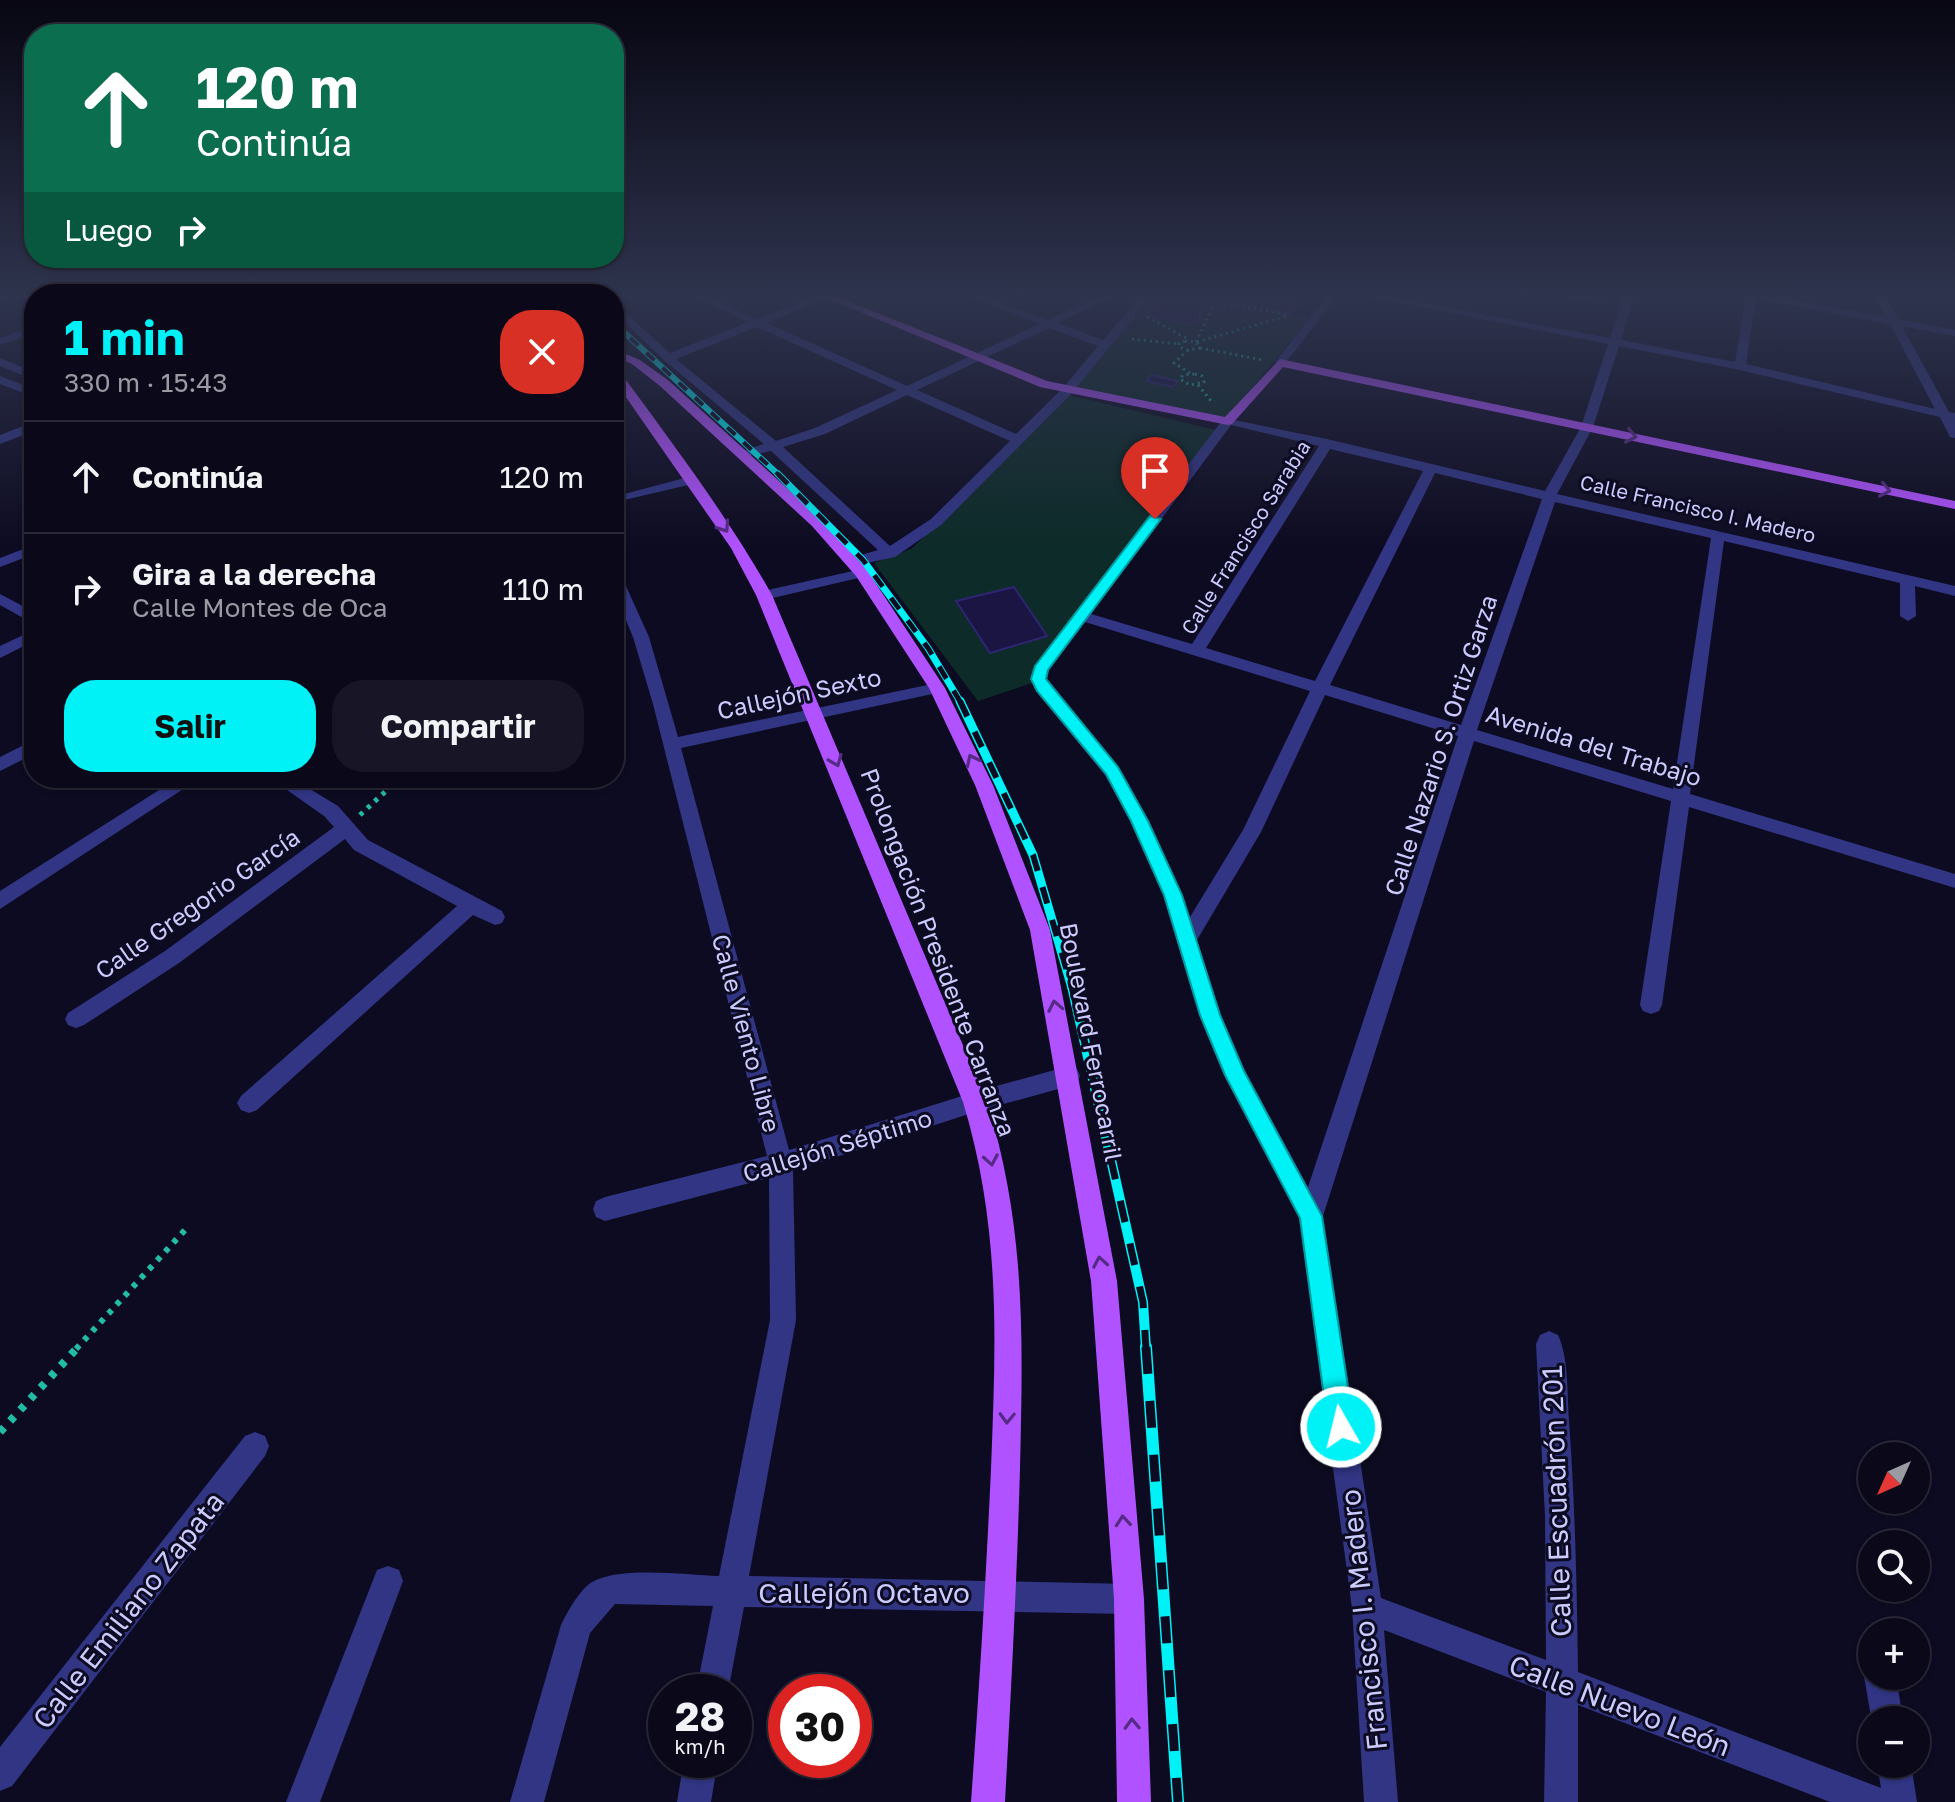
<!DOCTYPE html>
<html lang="es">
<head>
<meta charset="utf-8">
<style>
	:root { --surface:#0a0819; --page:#181626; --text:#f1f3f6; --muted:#999aa2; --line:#2a2938; --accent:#00f1f6 }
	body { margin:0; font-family:"Golos Text",sans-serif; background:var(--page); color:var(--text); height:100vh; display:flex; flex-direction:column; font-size:30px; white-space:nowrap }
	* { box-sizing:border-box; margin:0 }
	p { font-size:26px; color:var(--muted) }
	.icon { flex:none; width:44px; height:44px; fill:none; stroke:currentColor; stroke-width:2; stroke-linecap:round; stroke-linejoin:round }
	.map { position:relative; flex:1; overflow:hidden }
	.details { position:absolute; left:24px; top:284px; width:600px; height:504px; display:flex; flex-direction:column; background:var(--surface); border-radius:32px; box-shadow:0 2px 6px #0004,0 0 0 2px var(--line) }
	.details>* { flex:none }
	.guide { position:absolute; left:24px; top:24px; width:600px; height:244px; border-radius:32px; box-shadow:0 2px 6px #0004,0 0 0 2px var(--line); background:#0b6e4f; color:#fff; overflow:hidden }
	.needle { width:52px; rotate:225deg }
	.buttons { position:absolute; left:1858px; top:1442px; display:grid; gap:16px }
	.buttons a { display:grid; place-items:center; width:72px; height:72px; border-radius:50%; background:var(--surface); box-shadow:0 2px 6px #0004,0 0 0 2px var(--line); font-size:40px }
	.speed { position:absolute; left:648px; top:1674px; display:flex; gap:16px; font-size:40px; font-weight:700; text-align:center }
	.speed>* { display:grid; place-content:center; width:104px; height:104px; border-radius:50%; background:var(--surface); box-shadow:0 2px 6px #0004,0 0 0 2px var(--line); line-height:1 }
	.speed small { font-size:20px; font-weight:400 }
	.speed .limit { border:12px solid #d22; background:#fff; color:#111 }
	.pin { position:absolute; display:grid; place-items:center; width:68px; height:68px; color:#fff; margin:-82px -34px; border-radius:50% 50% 50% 0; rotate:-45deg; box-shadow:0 0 8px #0007 }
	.pin .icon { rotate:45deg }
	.me { position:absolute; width:88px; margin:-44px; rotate:352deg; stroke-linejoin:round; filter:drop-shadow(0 0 6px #0008) }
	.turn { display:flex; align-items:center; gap:28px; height:168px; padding:0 40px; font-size:36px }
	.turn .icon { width:104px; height:104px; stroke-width:2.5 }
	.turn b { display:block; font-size:56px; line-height:68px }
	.then { display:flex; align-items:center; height:76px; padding:0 40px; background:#0003; gap:16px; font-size:30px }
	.round { display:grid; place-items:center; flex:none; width:84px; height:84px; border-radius:32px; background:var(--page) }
	.head { display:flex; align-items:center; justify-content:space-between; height:136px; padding:0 40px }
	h1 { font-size:48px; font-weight:700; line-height:60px; color:var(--accent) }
	.cta { display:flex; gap:16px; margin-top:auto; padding:16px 40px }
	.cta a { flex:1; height:92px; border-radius:32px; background:var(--accent); color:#111; font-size:32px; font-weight:700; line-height:92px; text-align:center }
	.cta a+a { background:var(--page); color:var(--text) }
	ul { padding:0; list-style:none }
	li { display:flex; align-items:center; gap:24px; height:112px; padding:0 40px; border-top:2px solid var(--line) }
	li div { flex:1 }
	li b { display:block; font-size:30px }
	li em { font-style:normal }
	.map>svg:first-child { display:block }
	.green { fill:#0d2b28 }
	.building { fill:#1b1543; stroke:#2e2572; stroke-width:2 }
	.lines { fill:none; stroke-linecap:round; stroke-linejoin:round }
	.path-far4 { stroke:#22bba6; stroke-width:3; stroke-dasharray:2 4; stroke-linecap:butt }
	.path-far3 { stroke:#22bba6; stroke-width:4; stroke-dasharray:3 5; stroke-linecap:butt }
	.path-far2 { stroke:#22bba6; stroke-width:5; stroke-dasharray:4 6; stroke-linecap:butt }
	.path-far1 { stroke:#22bba6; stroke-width:6; stroke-dasharray:5 7; stroke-linecap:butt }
	.path { stroke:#22bba6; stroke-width:8; stroke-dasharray:6 9; stroke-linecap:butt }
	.minor { fill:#313584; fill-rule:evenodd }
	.major { fill:#b052ff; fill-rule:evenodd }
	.rail-far4-casing { stroke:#00f1f6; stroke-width:6 }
	.rail-far3-casing { stroke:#00f1f6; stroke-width:7 }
	.rail-far2-casing { stroke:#00f1f6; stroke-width:9 }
	.rail-far1-casing { stroke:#00f1f6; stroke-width:10 }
	.rail-casing { stroke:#00f1f6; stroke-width:12 }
	.rail-far4 { stroke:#0d0b21; stroke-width:4; stroke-dasharray:11; stroke-linecap:butt }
	.rail-far3 { stroke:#0d0b21; stroke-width:5; stroke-dasharray:14; stroke-linecap:butt }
	.rail-far2 { stroke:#0d0b21; stroke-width:6; stroke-dasharray:17; stroke-linecap:butt }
	.rail-far1 { stroke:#0d0b21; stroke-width:7; stroke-dasharray:22; stroke-linecap:butt }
	.rail { stroke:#0d0b21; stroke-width:9; stroke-dasharray:27; stroke-linecap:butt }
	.oneway { stroke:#562b85 }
	.route { fill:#00f1f6; stroke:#009da0; stroke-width:2 }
	.labels { text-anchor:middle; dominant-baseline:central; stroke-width:6; stroke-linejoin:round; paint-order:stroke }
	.far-street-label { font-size:20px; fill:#cccbff; stroke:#0d0b21 }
	.street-label { font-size:24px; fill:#cccbff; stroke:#0d0b21 }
	.near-street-label { font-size:28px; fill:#cccbff; stroke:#0d0b21 }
</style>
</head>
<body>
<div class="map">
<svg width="1955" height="1802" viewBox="0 0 1955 1802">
	<rect width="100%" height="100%" fill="#0d0b21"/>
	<g class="green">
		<path d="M1149 296H1178L1310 318 1226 419 1071 389Z"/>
		<path d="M1063 394 1216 430 1057 640 1032 683 978 701 874 563 911 549 984 480Z"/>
	</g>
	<g class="building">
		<path d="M1163 296H1180L1210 301 1192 324 1146 315Z"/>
		<path d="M1217 296H1248L1297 304 1291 314 1213 300Z"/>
		<path d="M1151 375 1178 381 1173 387 1146 381Z"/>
		<path d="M1014 587 1047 636 990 653 956 601Z"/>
	</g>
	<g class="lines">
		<g class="path-far4">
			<path d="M1569 296 1609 303"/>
			<path d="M1147 317 1188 339"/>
			<path d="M1132 339 1178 344"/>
			<path d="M1185 341 1196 342 1200 348 1188 350 1179 347V343Z"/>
			<path d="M1196 342 1215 302 1290 315"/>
			<path d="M1197 342 1287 316"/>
			<path d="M1200 348 1263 360"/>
			<path d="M1188 350 1174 363 1190 373"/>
			<path d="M1195 374 1202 376 1204 382 1190 385 1180 379 1183 375Z"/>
			<path d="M1198 385 1212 402"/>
		</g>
		<path class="path-far3" d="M614 653 627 650"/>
		<path class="path-far2" d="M360 815 400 778"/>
		<path class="path-far1" d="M76 1349 185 1230"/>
		<path class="path" d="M0 1432 78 1347"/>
		<g class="minor">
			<path d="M0 296H13L0 301Z"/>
			<path d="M693 296H706L757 319 816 296H829L767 323 907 386 1039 324 969 296H983L1048 320 1099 296H1112L1058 323 1103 340 1141 296H1151L1072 393 941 525 895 557 853 566 846 562 848 559 878 550 771 451 739 458V452L764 444 664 360 614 312V303L670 353 748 322ZM757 327 897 390 815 428 776 441 676 359ZM1049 328 1098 346 1064 387 1016 434 917 390ZM907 395 1010 441 931 519 890 546 783 447 825 434Z"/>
			<path d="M1327 296H1337L1284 365H1276V361Z"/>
			<path d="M1366 296H1385L1610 338 1624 296H1634L1621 340 1735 362 1746 296H1773L1886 317 1875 296H1885L1898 319 1955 330V336L1902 326 1949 412 1955 413V438L1950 437 1940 417 1740 370 1619 346 1593 427 1557 494 1955 586V596L1915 586 1916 616 1908 621 1900 616V583L1724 541 1690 794 1955 874V888L1689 807 1662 1005 1659 1011 1651 1014 1643 1011 1640 1005 1671 801 1474 741 1323 1216 1381 1598 1546 1660 1545 1516 1536 1344 1540 1335 1549 1331 1558 1335C1569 1359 1567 1393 1569 1420 1575 1504 1577 1588 1578 1672L1881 1788 1877 1764H1911L1917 1802H1830L1578 1705V1802H1544L1546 1692 1384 1630 1398 1802H1364L1352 1608 1299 1218 1224 1075 1199 1015 1163 895 1131 821 1105 775 1036 691 1031 679 1035 665 1224 418 1327 439 1545 491 1581 427 1608 344ZM1756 299 1890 324 1935 409 1746 364ZM1231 425 1319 446 1192 644 1091 614ZM1330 449 1423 471 1315 681 1206 648ZM1435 473 1542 499 1461 725 1330 685ZM1555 502 1711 538 1673 789 1477 730ZM1085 622 1310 691 1243 830 1190 917 1149 821 1121 771 1047 679 1049 670ZM1325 695 1458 736 1308 1187 1245 1071 1221 1015 1197 940 1261 832Z"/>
			<path d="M34 326V333L0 345V338Z"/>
			<path d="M0 358 34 372V380L0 366Z"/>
			<path d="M0 376 34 389V397L0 384Z"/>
			<path d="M34 422V431L0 444V435Z"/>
			<path d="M692 476 699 480 697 483 624 500 617 496Z"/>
			<path d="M34 545V554L0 567V558Z"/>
			<path d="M862 569 869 573 867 576 764 600 756 595 759 592Z"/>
			<path d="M614 571 621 575 649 637 678 737 937 683 945 688 937 693 681 748 789 1150 975 1092 1069 1066 1077 1069 1080 1076 1077 1083 1069 1086 975 1112 793 1171 796 1320 749 1576 1129 1584 1140 1588 1144 1599 1140 1610 1129 1614 744 1607 728 1692H696L713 1606 615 1604 590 1633 544 1802H510L561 1625C567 1612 578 1593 589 1584 616 1565 686 1575 719 1576L770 1320 769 1178 605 1221 596 1217 593 1209 596 1201 605 1197 767 1156 653 704 633 637 614 592Z"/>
			<path d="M0 594 34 612V624L0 605Z"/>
			<path d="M34 630V641L0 658V646Z"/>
			<path d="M34 740V754L0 771V757Z"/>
			<path d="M178 778H200L0 909V891Z"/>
			<path d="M270 778H292L338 806 368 840 502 911 505 917 502 923 495 925 473 915 257 1110 249 1113 241 1110 237 1103 241 1096 457 906 354 850 345 839 179 963 84 1025 76 1028 68 1025 65 1019 68 1013 165 951 334 827 324 816Z"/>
			<path d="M255 1432 265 1436 269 1446 265 1456 12 1786 0 1791V1747L245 1436Z"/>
			<path d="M388 1566 399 1570 403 1581 320 1802H286L377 1570Z"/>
			<path d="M1872 1663V1676H1896L1903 1720H1872V1723L1864 1676Z"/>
			<path d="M684 1760H718L711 1802H677Z"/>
		</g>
		<g class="major">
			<path d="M822 296H835L1047 381 1225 417 1280 359 1955 501V509L1283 367 1232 424 1228 425 1040 387Z"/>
			<path d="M614 349 640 360 668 380 822 520 867 570 945 688 993 785 1050 930 1117 1281 1144 1599 1151 1802H1117L1114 1599 1091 1281 1030 930 975 785 929 688 856 576 812 526 660 386 632 364 614 356Z"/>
			<path d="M614 368 618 369C672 443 727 515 772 595L987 1102C1026 1227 1023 1339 1020 1468 1017 1580 1011 1691 1005 1802H971C979 1691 986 1580 991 1469 996 1340 1001 1228 963 1102L756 595 731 548 614 380Z"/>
		</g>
		<g class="rail-far4-casing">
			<path id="rail-far4" d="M614 323 780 476"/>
		</g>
		<g class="rail-far3-casing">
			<path id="rail-far3" d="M778 474 863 560 928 648 961 703"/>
		</g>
		<g class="rail-far2-casing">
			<path id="rail-far2" d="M960 701 1033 855 1072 988"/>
		</g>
		<g class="rail-far1-casing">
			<path id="rail-far1" d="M1072 986 1143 1302 1146 1349"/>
		</g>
		<g class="rail-casing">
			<path id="rail" d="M1146 1347 1178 1802"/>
		</g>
		<use href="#rail-far4" class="rail-far4"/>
		<use href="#rail-far3" class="rail-far3"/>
		<use href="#rail-far2" class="rail-far2"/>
		<use href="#rail-far1" class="rail-far1"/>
		<use href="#rail" class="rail"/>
	</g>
	<defs><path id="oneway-chevron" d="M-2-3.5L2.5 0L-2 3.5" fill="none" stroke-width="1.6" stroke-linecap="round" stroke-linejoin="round" transform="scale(2)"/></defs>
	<g class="oneway">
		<use href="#oneway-chevron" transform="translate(1631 436) rotate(12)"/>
		<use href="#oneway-chevron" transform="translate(1885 490) rotate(12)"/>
		<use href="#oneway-chevron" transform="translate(724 527) rotate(56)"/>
		<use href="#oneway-chevron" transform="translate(972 760) rotate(-116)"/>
		<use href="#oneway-chevron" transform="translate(836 761) rotate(68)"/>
		<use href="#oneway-chevron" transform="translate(1055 1006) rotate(-101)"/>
		<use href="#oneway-chevron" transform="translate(991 1160) rotate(80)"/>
		<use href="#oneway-chevron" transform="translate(1100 1262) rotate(-100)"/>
		<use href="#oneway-chevron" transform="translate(1007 1418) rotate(92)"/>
		<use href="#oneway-chevron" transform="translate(1123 1521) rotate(-95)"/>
		<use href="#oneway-chevron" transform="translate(1132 1724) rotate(-92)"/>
	</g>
	<linearGradient id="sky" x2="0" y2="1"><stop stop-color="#070612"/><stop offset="0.54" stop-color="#2f344e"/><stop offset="1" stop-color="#2f344e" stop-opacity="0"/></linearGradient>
	<rect width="1955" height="548" fill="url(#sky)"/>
	<path class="route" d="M1150 516 1161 519 1048 670 1046 679 1118 767 1148 821 1182 895 1220 1015 1244 1071 1322 1216 1354 1427 1350 1436 1341 1440 1332 1436 1328 1427 1300 1218 1225 1075 1200 1015 1164 895 1131 821 1106 774 1037 691 1031 679 1035 666Z"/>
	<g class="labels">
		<g class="far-street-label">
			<text transform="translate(1698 508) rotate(13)">Calle Francisco I. Madero</text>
			<text transform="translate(1245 537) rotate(-58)">Calle Francisco Sarabia</text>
		</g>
		<g class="street-label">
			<text transform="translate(799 693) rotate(-12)">Callejón Sexto</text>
			<text transform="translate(1440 745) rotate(-72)">Calle Nazario S. Ortiz Garza</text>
			<text transform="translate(1594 745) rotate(17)">Avenida del Trabajo</text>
			<text transform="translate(197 903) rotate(-35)">Calle Gregorio García</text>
			<text transform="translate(939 952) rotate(69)">Prolongación Presidente Carranza</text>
			<text transform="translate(747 1033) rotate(75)">Calle Viento Libre</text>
			<text transform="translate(1092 1042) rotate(79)">Boulevard Ferrocarril</text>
			<text transform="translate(837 1145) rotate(-17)">Callejón Séptimo</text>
		</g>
		<g class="near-street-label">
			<text transform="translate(1556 1501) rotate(-92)">Calle Escuadrón 201</text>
			<text x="864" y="1592">Callejón Octavo</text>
			<text transform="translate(128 1610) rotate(-52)">Calle Emiliano Zapata</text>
			<text transform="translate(1363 1620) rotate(-96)">Francisco I. Madero</text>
			<text transform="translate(1620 1705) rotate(21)">Calle Nuevo León</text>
		</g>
	</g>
</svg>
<div class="buttons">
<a><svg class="needle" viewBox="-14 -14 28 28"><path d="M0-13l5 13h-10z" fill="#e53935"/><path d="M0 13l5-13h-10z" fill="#999aa2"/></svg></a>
<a><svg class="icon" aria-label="search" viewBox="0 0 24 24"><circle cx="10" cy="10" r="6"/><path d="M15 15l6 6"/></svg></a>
<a>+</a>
<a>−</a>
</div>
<div class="speed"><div>28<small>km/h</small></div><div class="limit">30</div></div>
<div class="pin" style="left:1155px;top:519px;background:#d93025"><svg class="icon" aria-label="arrive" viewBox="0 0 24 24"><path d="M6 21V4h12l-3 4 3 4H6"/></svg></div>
<svg class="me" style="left:1341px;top:1427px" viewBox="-20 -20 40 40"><circle r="17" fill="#00f1f6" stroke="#fff" stroke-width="3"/><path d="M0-11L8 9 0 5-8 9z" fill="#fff"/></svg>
<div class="guide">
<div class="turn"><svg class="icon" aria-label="ahead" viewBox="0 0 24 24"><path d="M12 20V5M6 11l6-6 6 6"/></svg><div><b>120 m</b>Continúa</div></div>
<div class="then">Luego<svg class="icon" aria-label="right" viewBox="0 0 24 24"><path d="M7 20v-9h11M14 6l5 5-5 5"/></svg></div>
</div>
<section class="details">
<div class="head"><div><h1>1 min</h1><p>330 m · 15:43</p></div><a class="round" style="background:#d93025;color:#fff"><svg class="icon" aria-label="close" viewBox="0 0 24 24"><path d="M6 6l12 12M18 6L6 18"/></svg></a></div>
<ul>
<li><svg class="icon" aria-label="ahead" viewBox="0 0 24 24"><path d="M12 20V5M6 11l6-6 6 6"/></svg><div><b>Continúa</b></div><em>120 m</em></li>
<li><svg class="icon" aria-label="right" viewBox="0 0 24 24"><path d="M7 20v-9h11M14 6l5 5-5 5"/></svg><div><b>Gira a la derecha</b><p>Calle Montes de Oca</p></div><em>110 m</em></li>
</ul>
<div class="cta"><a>Salir</a><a>Compartir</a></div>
</section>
</div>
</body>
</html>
